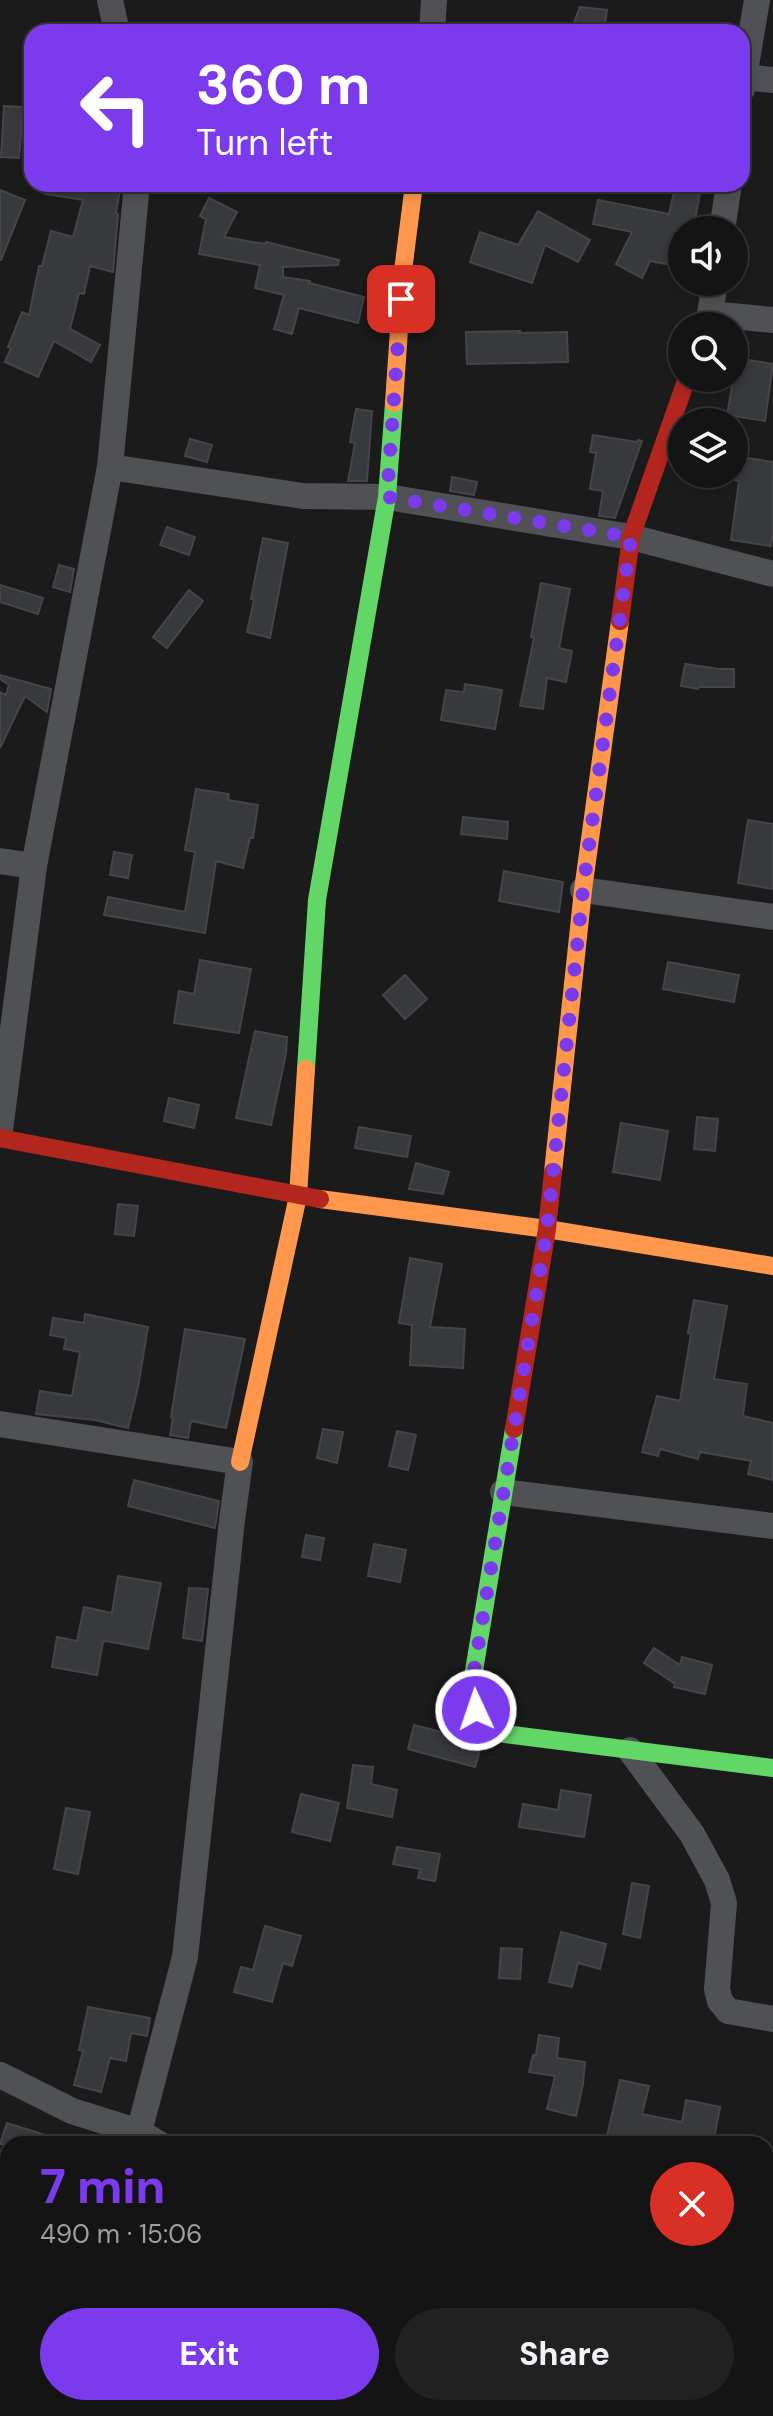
<!DOCTYPE html>
<html lang="en">
<head>
<meta charset="utf-8">
<style>
	:root { --surface:#141415; --page:#212122; --text:#f1f3f6; --muted:#9d9ea0; --line:#333334; --accent:#7c3aed }
	body { margin:0; font-family:"DM Sans",sans-serif; background:var(--page); color:var(--text); height:100vh; display:flex; flex-direction:column; font-size:30px; white-space:nowrap }
	* { box-sizing:border-box; margin:0 }
	p { font-size:26px; color:var(--muted) }
	.icon { flex:none; width:44px; height:44px; fill:none; stroke:currentColor; stroke-width:2; stroke-linecap:round; stroke-linejoin:round }
	.map { position:relative; flex:1; overflow:hidden }
	.details { position:absolute; left:0px; top:2136px; width:774px; height:280px; display:flex; flex-direction:column; background:var(--surface); border-radius:24px 24px 0 0; box-shadow:0 4px 12px #0003,0 0 0 2px var(--line) }
	.details>* { flex:none }
	.hud { position:absolute; left:24px; top:24px; width:726px; height:168px; border-radius:24px; box-shadow:0 4px 12px #0003,0 0 0 2px var(--line); background:#7c3aed; color:#fff; overflow:hidden }
	.controls { position:absolute; left:668px; top:216px; display:grid; gap:16px }
	.controls a { display:grid; place-items:center; width:80px; height:80px; border-radius:50%; background:var(--surface); box-shadow:0 4px 12px #0003,0 0 0 2px var(--line); font-size:40px }
	.pin { position:absolute; display:grid; place-items:center; width:68px; height:68px; color:#fff; margin:-34px; border-radius:16px; box-shadow:0 4px 12px #0006 }
	.me { position:absolute; width:88px; margin:-44px; rotate:357deg; stroke-linejoin:round; filter:drop-shadow(0 0 6px #0008) }
	.turn { display:flex; align-items:center; gap:28px; height:168px; padding:0 40px; font-size:36px }
	.turn .icon { width:104px; height:104px; stroke-width:2.5 }
	.turn b { display:block; font-size:56px; line-height:68px }
	.round { display:grid; place-items:center; flex:none; width:84px; height:84px; border-radius:42px; background:var(--page) }
	.head { display:flex; align-items:center; justify-content:space-between; height:136px; padding:0 40px }
	h1 { font-size:48px; font-weight:800; line-height:60px; color:var(--accent) }
	.button { display:flex; gap:16px; margin-top:auto; padding:16px 40px }
	.button a { flex:1; height:92px; border-radius:48px; background:var(--accent); color:#fff; font-size:32px; font-weight:800; line-height:92px; text-align:center }
	.button a+a { background:var(--page); color:var(--text) }
	.map>svg:first-child { display:block }
	.building { fill:#38393c; stroke:#444548; stroke-width:2 }
	.lines { fill:none; stroke-linecap:round; stroke-linejoin:round }
	.street { stroke:#4f5154; stroke-width:26 }
	.fast { stroke:#63d668; stroke-width:18 }
	.slow { stroke:#ff974d; stroke-width:18 }
	.jam { stroke:#b3261e; stroke-width:18 }
	.route { stroke:#7c3aed; stroke-width:14; stroke-dasharray:0 25.2 }
</style>
</head>
<body>
<div class="map">
<svg width="773" height="2416" viewBox="0 0 773 2416">
	<rect width="100%" height="100%" fill="#1b1b1c"/>
	<g class="building">
		<path d="M580 7 607 10 604 32H589L573 25Z"/>
		<path d="M4 106 23 107 19 158 1 157Z"/>
		<path d="M46 184H121L116 213 118 214 113 272 90 266 84 294 79 293 70 329 100 345 91 362 54 341 38 377 5 362 11 348 8 347 22 312 29 315 39 266H42L51 231 73 237 83 200 45 194Z"/>
		<path d="M675 187 700 193 693 230H682V267L650 261 642 278 616 264 632 232 593 224 598 200 669 214Z"/>
		<path d="M0 190 25 200 1 260H0Z"/>
		<path d="M209 198 237 212 224 237 265 244 266 242 339 260 338 265 283 267V277L310 281 309 283 364 297 358 323 299 308 292 334 274 329 284 295 255 288 260 265 199 254 206 219 200 216Z"/>
		<path d="M538 211 590 240 578 262 545 245 532 283 470 262 480 232 518 245Z"/>
		<path d="M520 331 519 333 567 332 568 362 467 364 466 332Z"/>
		<path d="M737 358 773 364 765 421 727 415Z"/>
		<path d="M356 409 372 411 367 481H348L355 443 350 442Z"/>
		<path d="M593 435 637 442 638 440 642 441 615 518 599 516 603 491 590 489 596 453 590 452Z"/>
		<path d="M190 439 212 445 207 462 185 456Z"/>
		<path d="M734 456 773 462V531L771 546 731 540 739 481 734 480Z"/>
		<path d="M452 477 477 482 474 495 450 491Z"/>
		<path d="M167 527 195 537 189 555 160 545Z"/>
		<path d="M263 538 288 543 270 638 247 632 254 600 251 599Z"/>
		<path d="M59 565 74 569 70 592 53 587Z"/>
		<path d="M541 583 570 589 559 648 572 651 566 682 547 678 543 709 520 706 534 638 531 637Z"/>
		<path d="M0 585 43 598 38 614 0 602Z"/>
		<path d="M189 590 203 601 167 648 153 637Z"/>
		<path d="M685 664 719 669H734V687H699L698 689 681 686Z"/>
		<path d="M0 675 51 689 47 712 25 696 0 748V692L6 695 9 685 0 679Z"/>
		<path d="M465 684 502 690 495 729 441 720 446 690 464 692Z"/>
		<path d="M196 789 229 794 228 800 258 805 253 838H250L243 868 216 861 205 933 104 915 108 897 185 912 195 852 185 850Z"/>
		<path d="M463 817 508 822 507 839 461 834Z"/>
		<path d="M748 820 773 824V889L738 883Z"/>
		<path d="M114 852 132 855 128 878 110 875Z"/>
		<path d="M504 871 563 882 559 912 499 901Z"/>
		<path d="M200 960 251 969 239 1033 174 1023 179 991 194 994Z"/>
		<path d="M668 962 739 975 734 1002 663 989Z"/>
		<path d="M405 975 427 999 405 1019 383 995Z"/>
		<path d="M255 1031 287 1037 286 1053 271 1125 236 1118Z"/>
		<path d="M169 1098 199 1105 194 1128 164 1121Z"/>
		<path d="M697 1117 718 1119 715 1151 694 1149Z"/>
		<path d="M621 1123 668 1131 660 1180 613 1172Z"/>
		<path d="M359 1127 411 1136 407 1157 355 1148Z"/>
		<path d="M416 1163 449 1172 443 1194 409 1189Z"/>
		<path d="M118 1204 138 1206 134 1236 115 1234Z"/>
		<path d="M410 1258 442 1264 430 1327 465 1329 463 1368 410 1365 412 1325 399 1323Z"/>
		<path d="M694 1300 727 1306 714 1379 747 1384 743 1416 773 1423V1480L748 1474 751 1461 700 1452 698 1459 660 1449 658 1456 642 1452 657 1396 680 1401 691 1334 688 1333Z"/>
		<path d="M85 1314 148 1327 138 1387 128 1428 95 1420 36 1414 40 1391 72 1396 80 1352 64 1349 66 1338 50 1335 53 1318 84 1323Z"/>
		<path d="M185 1329 245 1339 226 1428 191 1421 188 1438 170 1435 173 1418 171 1417Z"/>
		<path d="M323 1429 343 1432 337 1463 317 1458Z"/>
		<path d="M397 1431 416 1435 408 1470 389 1466Z"/>
		<path d="M134 1480 219 1501 215 1528 128 1506Z"/>
		<path d="M306 1535 324 1538 320 1560 302 1557Z"/>
		<path d="M374 1544 406 1550 400 1582 368 1576Z"/>
		<path d="M118 1576 161 1583 148 1649 106 1641 103 1642 97 1675 52 1667 57 1637 77 1641 84 1607 112 1613Z"/>
		<path d="M189 1588 208 1589 202 1641 183 1638Z"/>
		<path d="M654 1648 680 1665 682 1657 712 1665 705 1694 674 1687 675 1684 644 1663Z"/>
		<path d="M414 1725 465 1738 481 1747 475 1767 408 1749Z"/>
		<path d="M353 1765 373 1767 371 1784 397 1790 392 1817 347 1808Z"/>
		<path d="M561 1790 591 1795 584 1837 519 1827 523 1804 558 1810Z"/>
		<path d="M301 1794 339 1803 330 1841 292 1832Z"/>
		<path d="M66 1808 90 1812 78 1874 54 1869Z"/>
		<path d="M397 1847 440 1854 435 1881 418 1878 420 1869 393 1864Z"/>
		<path d="M632 1883 649 1886 640 1938 623 1934Z"/>
		<path d="M265 1926 301 1936 292 1966 283 1963 272 2002 234 1992 241 1967 253 1970Z"/>
		<path d="M561 1932 606 1944 600 1969 578 1963 572 1987 549 1982Z"/>
		<path d="M501 1948 522 1949 520 1979 499 1978Z"/>
		<path d="M88 2007 150 2018 147 2036 131 2033 126 2061 110 2058 101 2092 74 2085 83 2051 79 2050Z"/>
		<path d="M539 2035 559 2038 557 2058 585 2062 583 2084 576 2116 547 2109 555 2076 529 2072 533 2055H536Z"/>
		<path d="M620 2080 649 2086 642 2114 682 2122 686 2100 720 2107 713 2144H643L607 2136Z"/>
		<path d="M7 2123 61 2140 60 2144H0Z"/>
	</g>
	<g class="lines">
		<g class="street">
			<path d="M110 0 117 32"/>
			<path d="M432 32 434 0"/>
			<path d="M744 77 773 80"/>
			<path d="M742 89 757 0"/>
			<path d="M722 230 729 184"/>
			<path d="M710 314 773 320"/>
			<path d="M706 326 710 314 715 282"/>
			<path d="M110 467 303 496 387 497 631 537 773 574"/>
			<path d="M0 861 34 866"/>
			<path d="M583 890 773 917"/>
			<path d="M0 1130 34 866 110 467 137 184"/>
			<path d="M0 1424 240 1462 232 1520 185 1957 139 2132"/>
			<path d="M503 1492 773 1526"/>
			<path d="M630 1750 692 1834 717 1880 724 1903 717 1989 720 2001 728 2011 773 2019"/>
			<path d="M0 2075 72 2111 139 2132 159 2144"/>
			<path d="M0 2361 8 2366"/>
			<path d="M74 2408 80 2416"/>
			<path d="M384 2408 389 2416"/>
		</g>
		<g class="fast">
			<path d="M306 1069 317 900 387 497 394 403"/>
			<path d="M514 1429 470 1695 481 1725 505 1734 773 1768"/>
		</g>
		<g class="slow">
			<path d="M394 403 403 271 414 184"/>
			<path d="M553 1172 583 890 620 621"/>
			<path d="M320 1199 547 1229 773 1266"/>
			<path d="M240 1462 298 1196 306 1069"/>
		</g>
		<g class="jam">
			<path d="M620 621 631 537 687 378"/>
			<path d="M0 1138 320 1199"/>
			<path d="M514 1429 547 1229 553 1172"/>
		</g>
	</g>
	<g class="lines">
		<path class="route" d="M401 299 387 497 631 537 583 890 547 1229 470 1695 476 1710"/>
	</g>
</svg>
<div class="controls">
<a><svg class="icon" aria-label="sound" viewBox="0 0 24 24"><path d="M4 9h4l5-4v14l-5-4H4zM17 9q2 3 0 6"/></svg></a>
<a><svg class="icon" aria-label="search" viewBox="0 0 24 24"><circle cx="10" cy="10" r="6"/><path d="M15 15l6 6"/></svg></a>
<a><svg class="icon" aria-label="layers" viewBox="0 0 24 24"><path d="M12 4l9 5-9 5-9-5zM3 14l9 5 9-5"/></svg></a>
</div>
<div class="pin" style="left:401px;top:299px;background:#d93025"><svg class="icon" aria-label="arrive" viewBox="0 0 24 24"><path d="M6 21V4h12l-3 4 3 4H6"/></svg></div>
<svg class="me" style="left:476px;top:1710px" viewBox="-20 -20 40 40"><circle r="17" fill="#7c3aed" stroke="#fff" stroke-width="3"/><path d="M0-11L8 9 0 5-8 9z" fill="#fff"/></svg>
<div class="hud">
<div class="turn"><svg class="icon" aria-label="left" viewBox="0 0 24 24"><path d="M17 20v-9H6M10 6l-5 5 5 5"/></svg><div><b>360 m</b>Turn left</div></div>
</div>
<section class="details">
<div class="head"><div><h1>7 min</h1><p>490 m · 15:06</p></div><a class="round" style="background:#d93025;color:#fff"><svg class="icon" aria-label="close" viewBox="0 0 24 24"><path d="M6 6l12 12M18 6L6 18"/></svg></a></div>
<div class="button"><a>Exit</a><a>Share</a></div>
</section>
</div>
</body>
</html>
